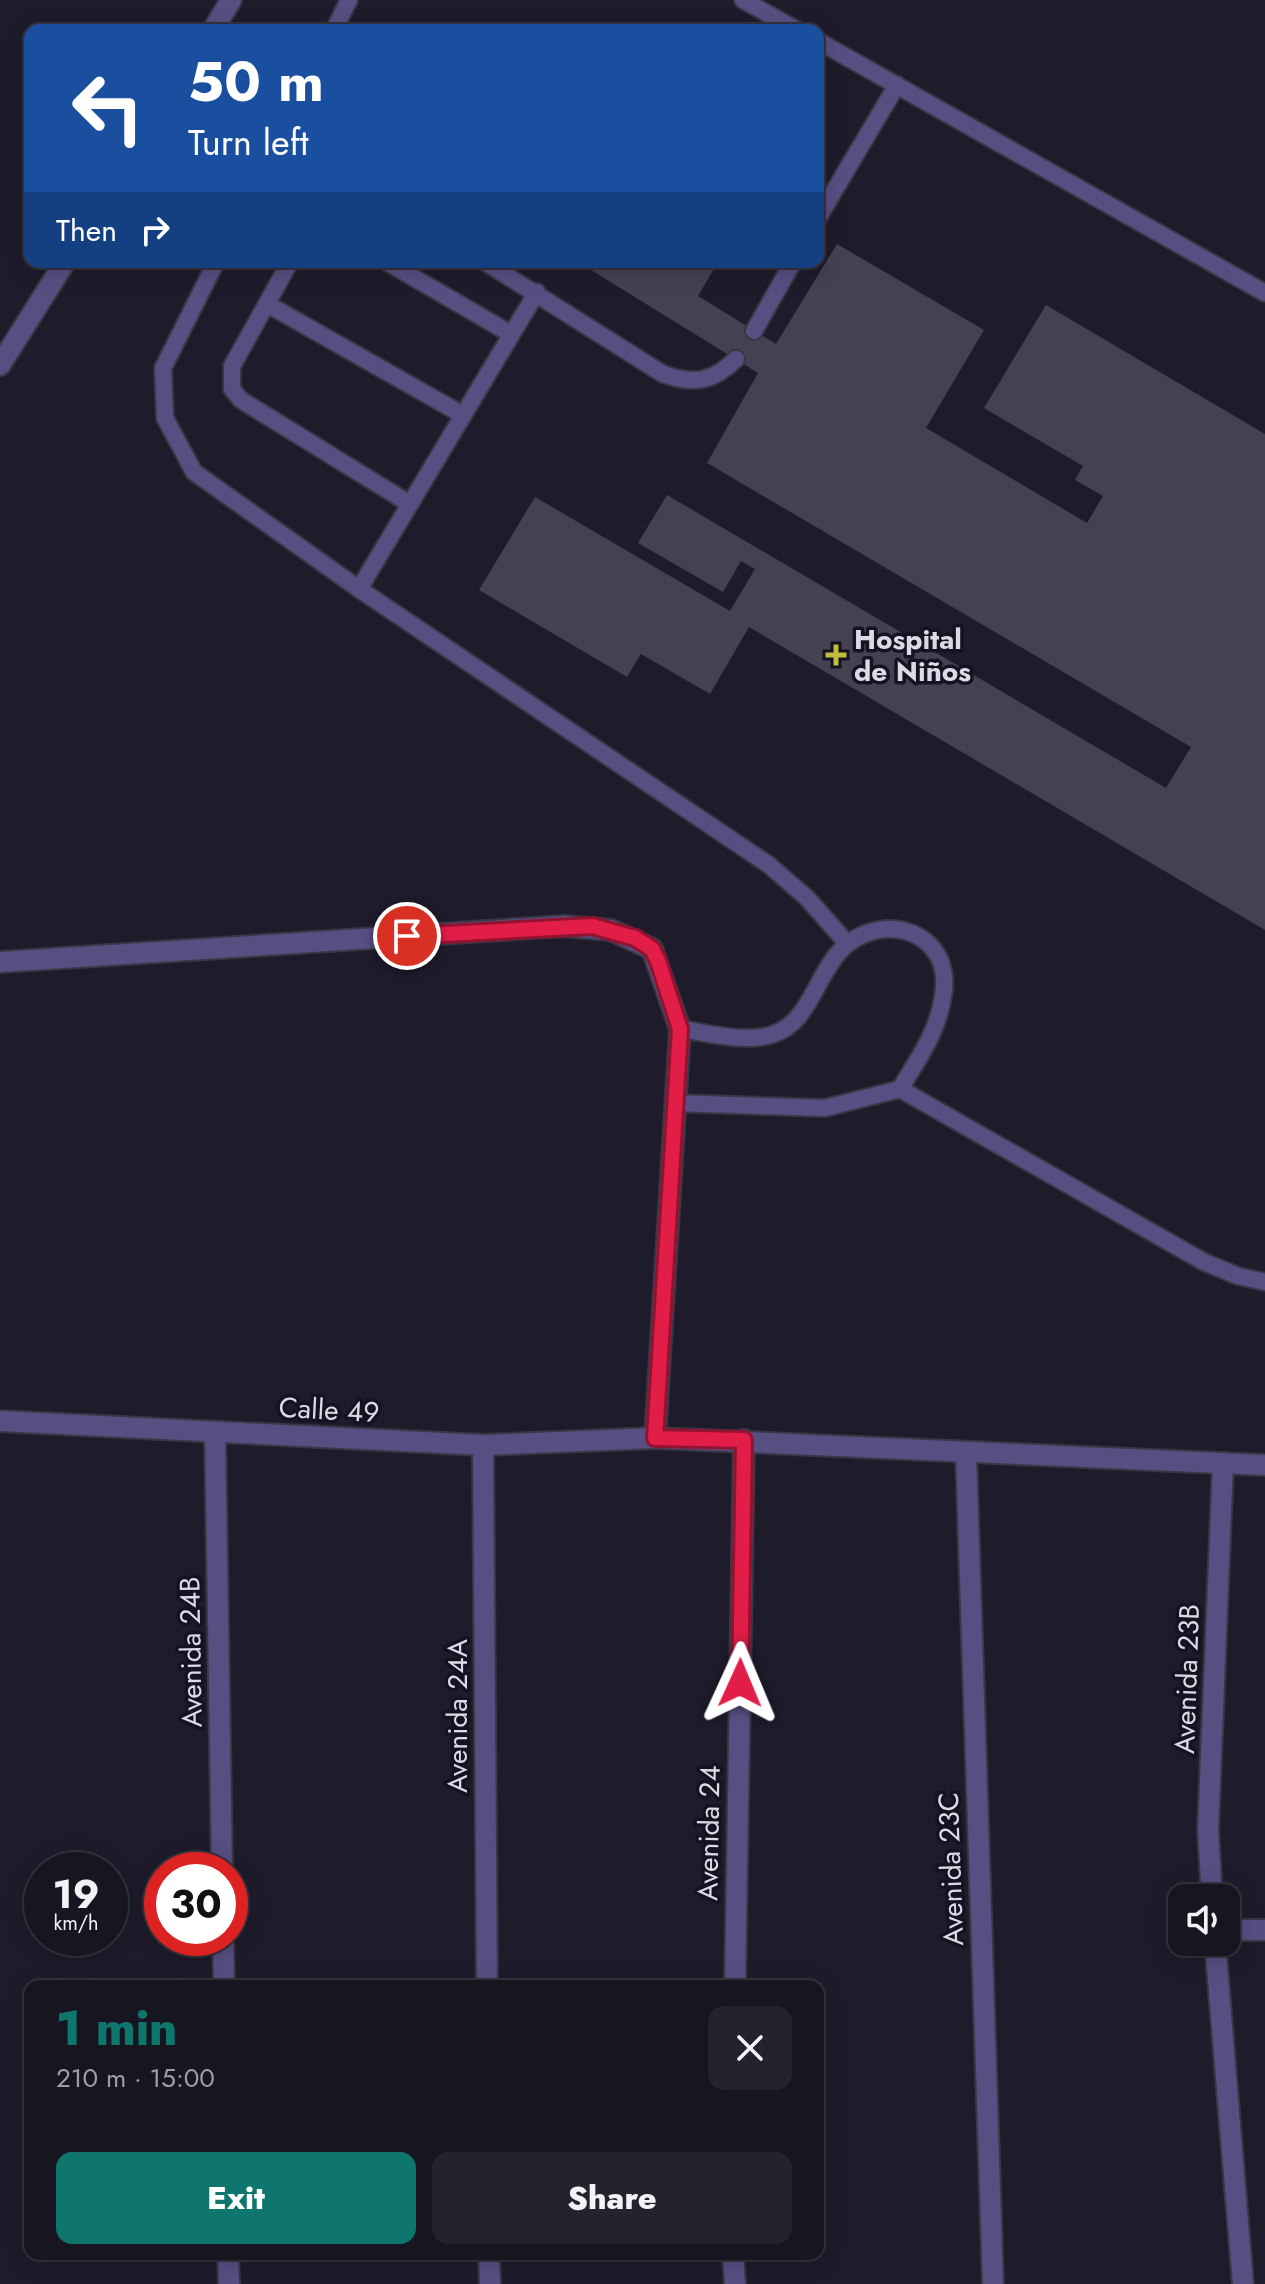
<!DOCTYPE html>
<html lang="en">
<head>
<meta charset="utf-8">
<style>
	:root { --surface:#161520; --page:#23222d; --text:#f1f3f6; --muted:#9e9fa5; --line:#35343e; --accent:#0f766e }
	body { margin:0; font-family:Jost,sans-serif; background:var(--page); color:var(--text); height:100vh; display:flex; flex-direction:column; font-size:30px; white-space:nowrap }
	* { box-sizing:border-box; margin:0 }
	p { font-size:26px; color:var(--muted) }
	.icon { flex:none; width:44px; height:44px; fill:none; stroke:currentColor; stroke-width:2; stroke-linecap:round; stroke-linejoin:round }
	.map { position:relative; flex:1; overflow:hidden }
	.details { position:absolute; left:24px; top:1980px; width:800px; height:280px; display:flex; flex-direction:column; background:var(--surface); border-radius:16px; box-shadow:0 4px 20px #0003,0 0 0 2px var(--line) }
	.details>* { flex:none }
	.top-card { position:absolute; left:24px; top:24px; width:800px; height:244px; border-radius:16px; box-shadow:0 4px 20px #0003,0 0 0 2px var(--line); background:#1a4fa0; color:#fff; overflow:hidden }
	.fabs { position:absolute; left:1168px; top:1884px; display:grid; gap:16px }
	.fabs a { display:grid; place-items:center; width:72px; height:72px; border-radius:16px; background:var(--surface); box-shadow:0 4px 20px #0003,0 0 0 2px var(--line); font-size:40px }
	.speed { position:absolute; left:24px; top:1852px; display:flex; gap:16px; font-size:40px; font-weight:700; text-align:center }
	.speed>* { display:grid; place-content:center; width:104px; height:104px; border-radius:50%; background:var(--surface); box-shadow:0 4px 20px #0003,0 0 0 2px var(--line); line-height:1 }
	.speed small { font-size:20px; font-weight:400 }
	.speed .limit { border:12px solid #d22; background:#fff; color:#111 }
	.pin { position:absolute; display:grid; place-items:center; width:68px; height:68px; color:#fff; margin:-34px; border:4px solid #fff; border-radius:50%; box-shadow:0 2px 8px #0007 }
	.me { position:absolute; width:88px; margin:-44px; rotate:1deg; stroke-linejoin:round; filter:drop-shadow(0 0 6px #0008) }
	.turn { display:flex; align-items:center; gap:28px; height:168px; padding:0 32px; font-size:36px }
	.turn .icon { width:104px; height:104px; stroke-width:2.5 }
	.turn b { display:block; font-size:56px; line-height:68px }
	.then { display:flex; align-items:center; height:76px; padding:0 32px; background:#0003; gap:16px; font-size:30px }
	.round { display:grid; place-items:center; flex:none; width:84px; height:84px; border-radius:16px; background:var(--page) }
	.headline { display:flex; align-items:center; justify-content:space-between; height:136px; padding:0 32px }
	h1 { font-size:48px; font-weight:800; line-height:60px; color:var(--accent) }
	.button { display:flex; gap:16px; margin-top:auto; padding:16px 32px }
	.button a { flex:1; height:92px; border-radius:16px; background:var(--accent); color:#fff; font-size:32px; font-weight:800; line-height:92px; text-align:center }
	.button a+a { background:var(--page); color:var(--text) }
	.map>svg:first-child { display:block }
	.building { fill:#444252 }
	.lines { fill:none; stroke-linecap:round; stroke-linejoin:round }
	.service-casing { stroke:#393745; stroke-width:20 }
	.minor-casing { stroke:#393745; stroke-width:24 }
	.service { stroke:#574f82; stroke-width:16 }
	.minor { stroke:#574f82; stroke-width:20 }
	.route-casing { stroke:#92132f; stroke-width:20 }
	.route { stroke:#e11d48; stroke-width:14 }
	.poi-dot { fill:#c2bd3f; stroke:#151321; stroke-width:3 }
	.labels { text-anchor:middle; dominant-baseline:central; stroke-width:7; stroke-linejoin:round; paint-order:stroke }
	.poi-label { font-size:28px; font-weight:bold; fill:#dcdbe5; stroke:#151321; text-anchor:start }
	.street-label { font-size:28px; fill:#dcdbe5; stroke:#151321 }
</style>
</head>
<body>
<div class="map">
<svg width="1265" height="2284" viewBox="0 0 1265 2284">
	<rect width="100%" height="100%" fill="#1e1c2b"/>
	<path class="building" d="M837 244 984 330 926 428 1087 523 1103 496 1075 480 1083 466 984 408 1046 305 1265 434V930L749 627 710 694 641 654 627 677 479 590 535 497 730 611 755 569 741 561 723 592 638 543 667 495 1166 788 1191 747 707 463 758 373 578 262H718L698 296 776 344Z"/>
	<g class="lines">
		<g class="service-casing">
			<g id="service">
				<path d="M743 0 797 30"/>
				<path d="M334 30 349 0"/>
				<path d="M818 41 1265 293"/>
				<path d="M818 218 897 85"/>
				<path d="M216 262 163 368 165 418 194 472 359 589 769 865 807 898 846 942"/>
				<path d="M290 262 232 366V389L241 400 410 504"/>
				<path d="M387 262 511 334"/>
				<path d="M485 262 663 374C694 385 713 382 736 359"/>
				<path d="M267 304 463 415"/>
				<path d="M754 331 793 262"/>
				<path d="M359 589 537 292"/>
				<path d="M900 1089 1204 1262 1238 1276 1265 1282"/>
				<path d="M674 1103 825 1108 900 1089C918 1059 938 1032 943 996 946 981 944 962 934 950 923 935 904 928 886 929 813 936 825 1019 771 1035 742 1043 709 1033 680 1029"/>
			</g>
		</g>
		<g class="minor-casing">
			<g id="minor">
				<path d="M213 30 231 0"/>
				<path d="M0 365 65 262"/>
				<path d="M0 962 564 926 611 930 652 949 680 1029 655 1438"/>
				<path d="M0 1421 483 1445 655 1438 1265 1465"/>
				<path d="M215 1432 222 1870"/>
				<path d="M483 1445 487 1986"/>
				<path d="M966 1453 993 2284"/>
				<path d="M1212 1898 1208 1830 1223 1463"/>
				<path d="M1226 1930H1265"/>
				<path d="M223 1938 224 1986"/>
				<path d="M1215 1942 1243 2284"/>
				<path d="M735 1986 744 1440"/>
				<path d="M228 2254 229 2284"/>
				<path d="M489 2254 490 2284"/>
				<path d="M733 2254 735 2284"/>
			</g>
		</g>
		<use href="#service" class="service"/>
		<use href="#minor" class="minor"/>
	</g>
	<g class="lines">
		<g class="route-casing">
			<path id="route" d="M407 936 592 926 635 938 652 949 658 961 680 1029 655 1438 744 1440 740 1683"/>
		</g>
		<use href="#route" class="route"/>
	</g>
	<path class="poi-dot" d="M832 643h8v8h8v8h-8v8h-8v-8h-8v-8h8z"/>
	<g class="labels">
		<g class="poi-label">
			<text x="854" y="639">Hospital<tspan x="854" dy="32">de Niños</tspan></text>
		</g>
		<g class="street-label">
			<text transform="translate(329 1410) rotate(3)">Calle 49</text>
			<text transform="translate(191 1652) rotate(-91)">Avenida 24B</text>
			<text transform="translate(1187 1679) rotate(-88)">Avenida 23B</text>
			<text transform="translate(457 1716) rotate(-90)">Avenida 24A</text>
			<text transform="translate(709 1833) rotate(-89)">Avenida 24</text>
			<text transform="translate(951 1869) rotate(-92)">Avenida 23C</text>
		</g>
	</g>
</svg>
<div class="fabs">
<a><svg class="icon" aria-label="sound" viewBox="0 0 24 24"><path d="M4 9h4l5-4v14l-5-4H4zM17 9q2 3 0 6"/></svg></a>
</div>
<div class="speed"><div>19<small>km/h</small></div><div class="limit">30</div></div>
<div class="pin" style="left:407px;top:936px;background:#d93025"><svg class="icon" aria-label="arrive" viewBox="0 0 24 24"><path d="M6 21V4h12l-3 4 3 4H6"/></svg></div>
<svg class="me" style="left:740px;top:1683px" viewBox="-20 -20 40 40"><path d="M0-17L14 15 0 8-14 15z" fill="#e11d48" stroke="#fff" stroke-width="4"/></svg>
<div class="top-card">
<div class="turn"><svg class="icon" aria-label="left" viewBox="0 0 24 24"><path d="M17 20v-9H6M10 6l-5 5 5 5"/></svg><div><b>50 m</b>Turn left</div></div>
<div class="then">Then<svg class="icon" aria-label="right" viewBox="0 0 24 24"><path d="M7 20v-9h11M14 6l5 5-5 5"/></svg></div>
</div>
<section class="details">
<div class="headline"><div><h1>1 min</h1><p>210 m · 15:00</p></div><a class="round"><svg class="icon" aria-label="close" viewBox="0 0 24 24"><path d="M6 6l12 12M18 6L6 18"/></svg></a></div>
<div class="button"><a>Exit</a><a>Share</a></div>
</section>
</div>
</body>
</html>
